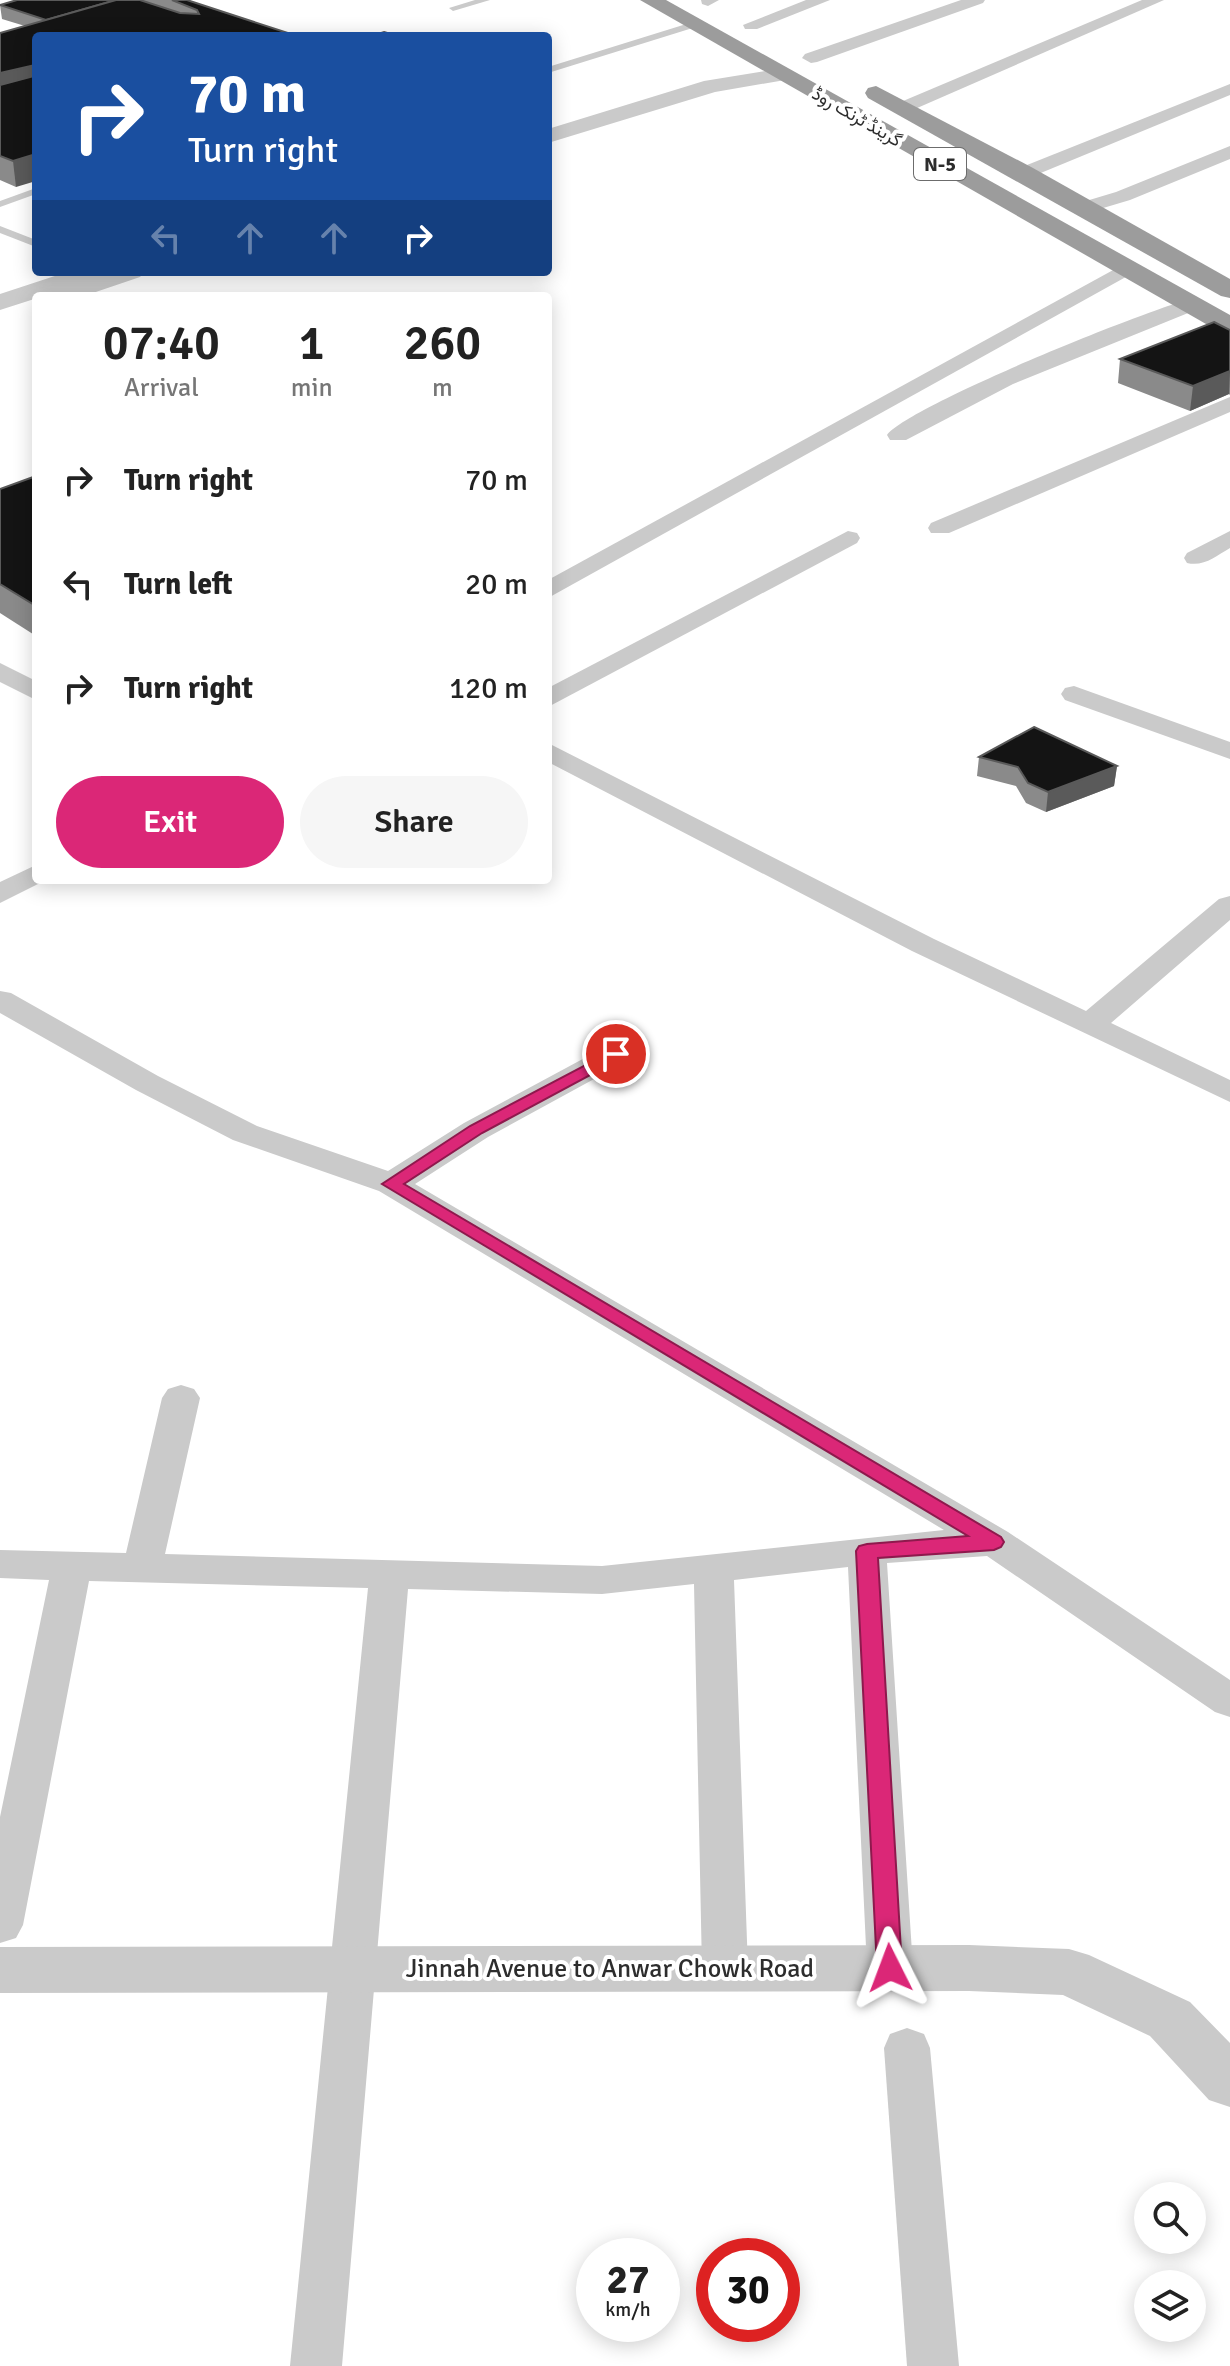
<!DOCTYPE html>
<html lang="en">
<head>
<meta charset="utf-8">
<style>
	:root { --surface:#fff; --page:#f6f6f6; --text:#222; --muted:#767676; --accent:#db2777 }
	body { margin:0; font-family:Signika,Vazirmatn,sans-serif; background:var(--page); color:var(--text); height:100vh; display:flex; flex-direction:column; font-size:30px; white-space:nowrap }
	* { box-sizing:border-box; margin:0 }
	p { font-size:26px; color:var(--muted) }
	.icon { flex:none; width:44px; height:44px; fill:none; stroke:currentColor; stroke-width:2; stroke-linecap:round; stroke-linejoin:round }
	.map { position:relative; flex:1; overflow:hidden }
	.sheet { position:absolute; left:32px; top:292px; width:520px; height:592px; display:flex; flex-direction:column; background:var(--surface); border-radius:8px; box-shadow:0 4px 20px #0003 }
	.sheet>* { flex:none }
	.banner { position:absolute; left:32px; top:32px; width:520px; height:244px; border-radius:8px; box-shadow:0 4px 20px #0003; background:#1a4fa0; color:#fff; overflow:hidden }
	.controls { position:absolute; left:1134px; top:2182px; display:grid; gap:16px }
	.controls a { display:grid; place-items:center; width:72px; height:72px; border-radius:50%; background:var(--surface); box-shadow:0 4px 20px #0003; font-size:40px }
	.speed { position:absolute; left:576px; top:2238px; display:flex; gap:16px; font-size:40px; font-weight:700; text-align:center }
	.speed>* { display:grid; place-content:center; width:104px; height:104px; border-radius:50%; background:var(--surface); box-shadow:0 4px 20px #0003; line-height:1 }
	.speed small { font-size:20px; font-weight:400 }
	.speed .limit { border:12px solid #d22; background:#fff; color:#111 }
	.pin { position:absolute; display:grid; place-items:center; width:68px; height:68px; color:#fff; margin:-34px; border:4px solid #fff; border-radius:50%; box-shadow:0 2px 8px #0007 }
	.me { position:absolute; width:88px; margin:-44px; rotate:357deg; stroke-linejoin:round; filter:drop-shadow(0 0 6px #0008) }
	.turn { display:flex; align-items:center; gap:28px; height:168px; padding:0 24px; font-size:36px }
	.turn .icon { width:104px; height:104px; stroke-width:2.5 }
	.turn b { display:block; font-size:56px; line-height:68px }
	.lanes { display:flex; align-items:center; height:76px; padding:0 24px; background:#0003; justify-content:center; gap:40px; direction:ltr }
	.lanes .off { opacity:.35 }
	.eta { display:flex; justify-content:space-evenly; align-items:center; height:136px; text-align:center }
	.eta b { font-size:48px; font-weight:600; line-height:56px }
	.button { display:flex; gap:16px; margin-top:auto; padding:16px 24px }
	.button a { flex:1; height:92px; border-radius:48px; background:var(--accent); color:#fff; font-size:32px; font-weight:600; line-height:92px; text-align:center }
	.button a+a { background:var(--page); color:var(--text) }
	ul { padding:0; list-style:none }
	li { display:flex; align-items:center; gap:24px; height:104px; padding:0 24px }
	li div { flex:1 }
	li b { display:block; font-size:30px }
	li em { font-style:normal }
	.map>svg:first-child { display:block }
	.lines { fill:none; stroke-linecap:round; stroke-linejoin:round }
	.service { fill:#cacaca; fill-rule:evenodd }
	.minor { fill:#cacaca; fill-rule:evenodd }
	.tertiary { fill:#cacaca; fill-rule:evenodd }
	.trunk { fill:#9c9c9c; fill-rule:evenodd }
	.wall { fill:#8a8a8a }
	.shaded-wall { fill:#5a5a5a }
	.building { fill:#141414; stroke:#5a5a5a; stroke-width:2 }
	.route { fill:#db2777; stroke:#8e194d; stroke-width:2 }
	.labels { text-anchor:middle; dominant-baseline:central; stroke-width:8; stroke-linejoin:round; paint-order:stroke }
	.far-street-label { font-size:18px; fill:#2d2d2d; stroke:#fff }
	.shield { fill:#fff; stroke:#6c6c6c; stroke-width:2 }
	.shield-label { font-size:20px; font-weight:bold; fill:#2d2d2d }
	.near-street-label { font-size:26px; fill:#2d2d2d; stroke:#fff }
</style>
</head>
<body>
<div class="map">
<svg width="1230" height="2366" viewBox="0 0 1230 2366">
	<rect width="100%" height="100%" fill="#fff"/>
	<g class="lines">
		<g class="service">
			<path d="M475 0H490L453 11 449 8Z"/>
			<path d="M696 21 699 26 548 73V67Z"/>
			<path d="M36 188V194L0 207V201Z"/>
			<path d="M0 226 36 240V247L0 233Z"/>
		</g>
		<g class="minor">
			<path d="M701 0H719L708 6 702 4Z"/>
			<path d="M806 0H830L757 29H745L743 25Z"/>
			<path d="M961 0H985L983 3 817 62 811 63 802 58 805 54Z"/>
			<path d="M1142 0H1164L908 112 902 113 893 108 896 104Z"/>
			<path d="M1230 84V95L1031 177H1017L1015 173 1017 169Z"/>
			<path d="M1230 146V159L1130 200 1083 214 1073 208 1076 204 1116 192Z"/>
			<path d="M1126 263 1133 265 1136 269 1133 273 548 598V580Z"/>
			<path d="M1191 299 1201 305 1198 309 1013 384 906 440H890L887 435C908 406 1146 310 1191 299Z"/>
			<path d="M1230 397V412L949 533H931L928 528 931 523Z"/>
			<path d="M848 531 857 533 860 538 857 543 548 707V688Z"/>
			<path d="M1230 531V548C1216 556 1204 567 1187 563L1184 558 1187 553Z"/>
			<path d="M0 663 36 681V700L0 682Z"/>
			<path d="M1074 686 1230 742V759L1065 700 1061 694 1065 688Z"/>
			<path d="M548 743 934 939 1086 1011 1219 899 1230 896V920L1111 1023 1230 1080V1102L912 951 548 762Z"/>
			<path d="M36 865V880H46L0 903V882Z"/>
			<path d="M0 991 11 993 158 1076 257 1126 388 1171 464 1123 605 1047 616 1044 627 1047 632 1054 627 1061 488 1137 415 1184 1008 1532 1230 1680V1717L1215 1712 987 1556 887 1563 913 1968 906 1981 890 1987 874 1981 867 1968 848 1567 734 1580 748 1969 741 1982 725 1988 709 1982 702 1969 694 1584 602 1594 408 1589 342 2366H290L368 1588 89 1581 23 1925 16 1938 0 1943V1817L49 1580 0 1578V1550L126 1553 162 1398 168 1389 181 1385 194 1389 200 1398 165 1554 602 1566 944 1530 379 1191 233 1140 136 1090 0 1013Z"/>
			<path d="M907 2028 924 2034 930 2048 959 2366H907L884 2048 890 2034Z"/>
		</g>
		<g class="tertiary">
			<path d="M783 68 794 74 791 79 715 92 548 143V129L704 81Z"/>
			<path d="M67 272H144L140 277 84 296H57L56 292 0 310V294Z"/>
			<path d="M969 1945 1069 1949 1089 1955 1190 2002 1230 2043V2107L1209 2100 1150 2036 1063 1995 969 1991 0 1993V1947Z"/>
		</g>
		<g class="trunk">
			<path d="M640 0H666L1230 315V334L1220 332Z"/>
			<path d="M876 86 1033 168 1230 279V298L1221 296 868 98 865 93 868 88Z"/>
		</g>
	</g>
	<g class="wall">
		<path d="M17 0H187L297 36H36L16 187 0 180V33L25 26 2 19 0 5Z"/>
		<path d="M1230 330V395L1229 394 1190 411 1118 383 1120 359Z"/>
		<path d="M36 476V636L0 613V489Z"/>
		<path d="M979 757 1117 766 1114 786 1046 812 1026 803 1016 786 977 776Z"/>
	</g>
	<g class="shaded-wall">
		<path d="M35 65 36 73 0 98V73Z"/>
		<path d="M36 154V181L16 187 13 161Z"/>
		<path d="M1230 371 1229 394 1190 411 1193 386Z"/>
		<path d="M1117 766 1114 786 1046 812 1048 792Z"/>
	</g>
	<g class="building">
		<path d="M17 0H116L46 20 0 5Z"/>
		<path d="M116 0H140L180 13 199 14 197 10 172 0H187L297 36H36V154L13 161 0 156V85L34 76 35 65 0 73V33Z"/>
		<path d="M384 32 397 36H372Z"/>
		<path d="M1214 322 1230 330V371L1193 386 1120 359Z"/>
		<path d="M36 476V606L0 584V489Z"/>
		<path d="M1034 727 1117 766 1048 792 1028 783 1018 767 979 757Z"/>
	</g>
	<path class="route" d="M616 1049 622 1051 625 1054 622 1058 482 1133 404 1184 1001 1537 1004 1542 1001 1547 994 1550 878 1558 902 1968 898 1975 890 1978 881 1975 877 1968 856 1551 859 1546 867 1544 968 1536 382 1184 470 1126Z"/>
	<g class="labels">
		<g class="far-street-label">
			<text transform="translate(857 117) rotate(30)">گرینڈ ٹرنک روڈ</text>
		</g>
		<rect class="shield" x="914" y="148" width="52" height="32" rx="6"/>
		<g class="shield-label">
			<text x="940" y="164">N-5</text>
		</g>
		<g class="near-street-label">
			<text x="610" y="1969">Jinnah Avenue to Anwar Chowk Road</text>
		</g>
	</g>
</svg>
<div class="controls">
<a><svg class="icon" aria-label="search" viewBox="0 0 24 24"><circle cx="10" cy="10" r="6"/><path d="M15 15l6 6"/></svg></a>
<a><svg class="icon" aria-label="layers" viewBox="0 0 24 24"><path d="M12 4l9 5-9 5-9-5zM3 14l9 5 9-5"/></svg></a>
</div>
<div class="speed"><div>27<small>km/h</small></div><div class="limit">30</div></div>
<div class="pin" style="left:616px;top:1054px;background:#d93025"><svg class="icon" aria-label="arrive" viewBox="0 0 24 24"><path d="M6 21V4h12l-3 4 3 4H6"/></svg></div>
<svg class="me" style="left:890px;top:1968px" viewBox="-20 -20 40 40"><path d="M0-17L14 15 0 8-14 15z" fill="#db2777" stroke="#fff" stroke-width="4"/></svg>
<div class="banner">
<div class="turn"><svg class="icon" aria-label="right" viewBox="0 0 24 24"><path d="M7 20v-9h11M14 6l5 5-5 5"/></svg><div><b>70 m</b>Turn right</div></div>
<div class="lanes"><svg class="icon off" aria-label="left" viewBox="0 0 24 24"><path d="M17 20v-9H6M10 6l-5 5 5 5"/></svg><svg class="icon off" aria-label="ahead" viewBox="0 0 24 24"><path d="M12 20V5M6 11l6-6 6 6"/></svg><svg class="icon off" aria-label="ahead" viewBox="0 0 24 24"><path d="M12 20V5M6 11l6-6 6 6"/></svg><svg class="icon" aria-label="right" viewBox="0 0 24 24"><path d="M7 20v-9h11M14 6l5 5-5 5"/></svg></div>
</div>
<section class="sheet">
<div class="eta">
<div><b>07:40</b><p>Arrival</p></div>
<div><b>1</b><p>min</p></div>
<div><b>260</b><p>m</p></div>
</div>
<ul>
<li><svg class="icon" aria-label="right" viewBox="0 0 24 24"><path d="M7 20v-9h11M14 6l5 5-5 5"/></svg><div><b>Turn right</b></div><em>70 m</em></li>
<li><svg class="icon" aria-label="left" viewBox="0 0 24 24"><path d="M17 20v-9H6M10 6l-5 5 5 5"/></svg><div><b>Turn left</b></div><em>20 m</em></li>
<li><svg class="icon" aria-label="right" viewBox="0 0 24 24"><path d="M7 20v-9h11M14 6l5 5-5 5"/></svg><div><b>Turn right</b></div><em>120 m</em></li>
</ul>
<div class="button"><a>Exit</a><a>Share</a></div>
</section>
</div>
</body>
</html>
